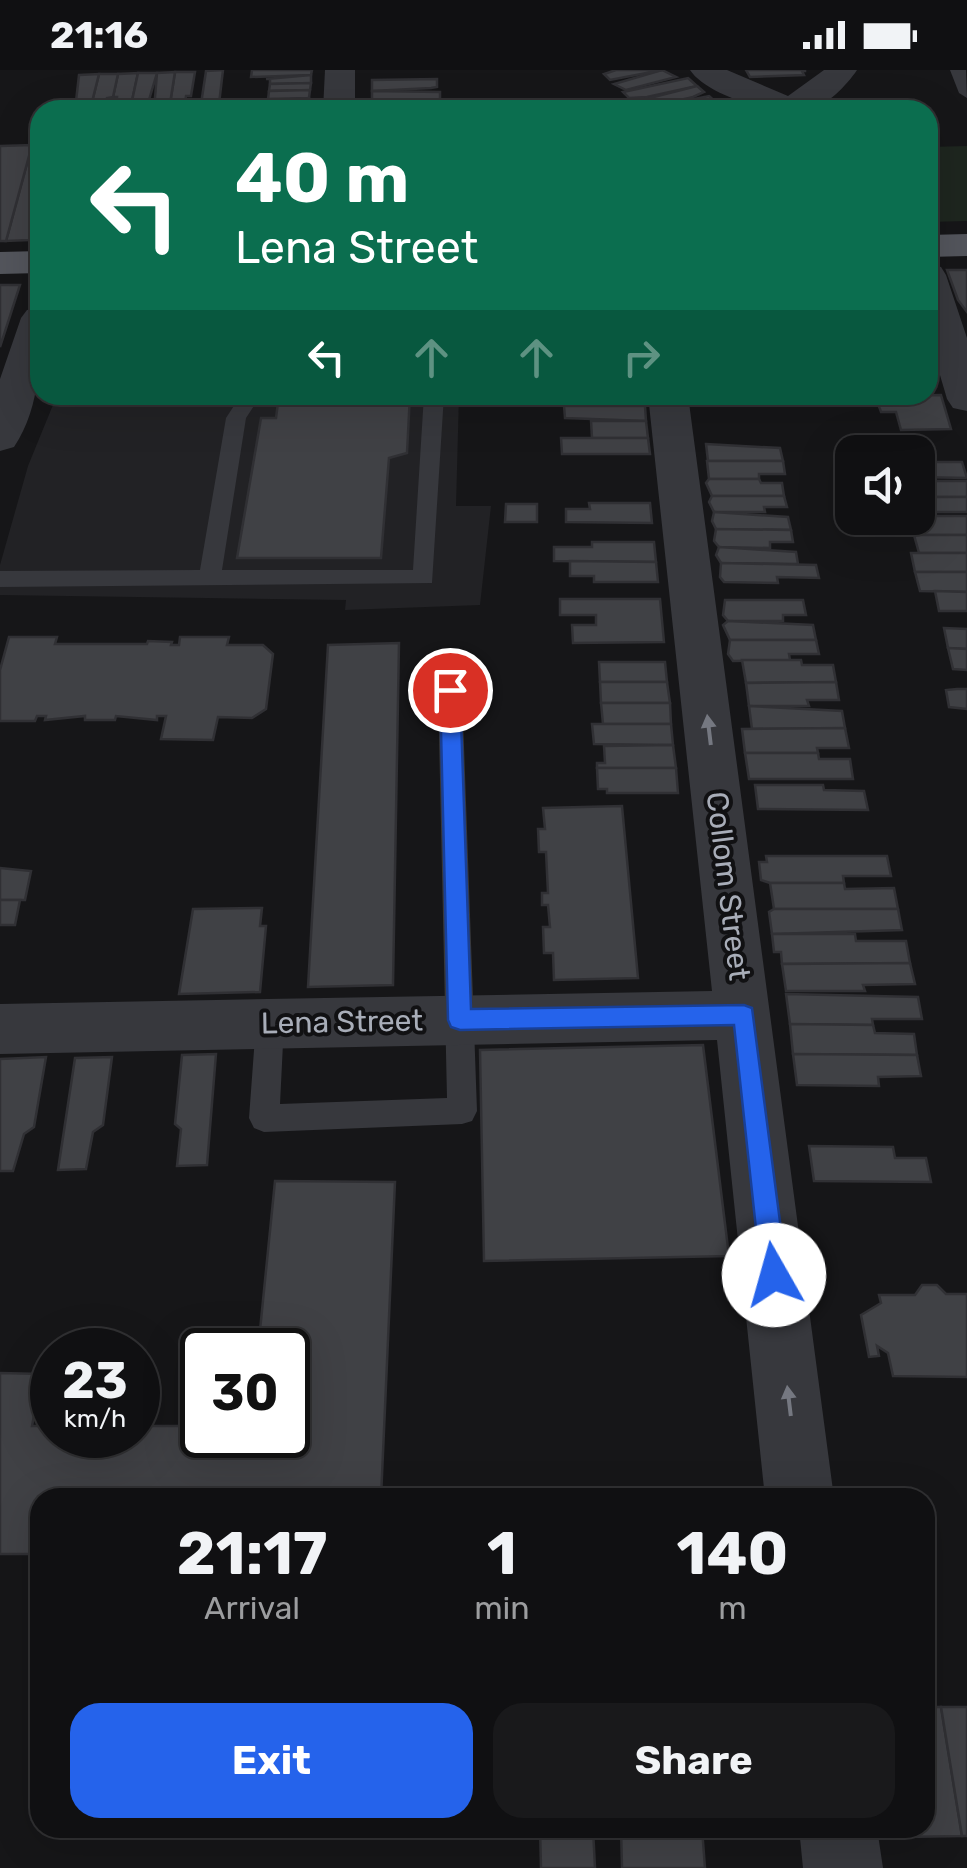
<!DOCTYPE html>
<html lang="en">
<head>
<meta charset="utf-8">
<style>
	:root { --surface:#101012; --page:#19191b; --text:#f1f3f6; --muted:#9c9d9f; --line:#303032; --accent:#2563eb }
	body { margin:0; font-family:Rubik,sans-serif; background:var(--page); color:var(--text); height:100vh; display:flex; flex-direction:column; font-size:38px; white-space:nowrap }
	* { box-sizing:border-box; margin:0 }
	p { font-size:32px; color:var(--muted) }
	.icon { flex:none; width:55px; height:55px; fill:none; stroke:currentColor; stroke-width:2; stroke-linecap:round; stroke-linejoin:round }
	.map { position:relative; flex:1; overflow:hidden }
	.side { position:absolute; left:30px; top:1418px; width:905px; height:350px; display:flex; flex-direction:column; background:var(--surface); border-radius:30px; box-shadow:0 10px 40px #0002,0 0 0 2px var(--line) }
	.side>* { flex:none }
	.guide { position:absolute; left:30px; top:30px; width:908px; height:305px; border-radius:30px; box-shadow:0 10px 40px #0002,0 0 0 2px var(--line); background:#0b6e4f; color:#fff; overflow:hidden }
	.fabs { position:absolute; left:835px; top:365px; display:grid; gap:20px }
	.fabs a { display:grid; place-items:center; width:100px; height:100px; border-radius:20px; background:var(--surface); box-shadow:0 10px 40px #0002,0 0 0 2px var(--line); font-size:50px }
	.speed { position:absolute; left:30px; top:1258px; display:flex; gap:20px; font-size:50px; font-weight:700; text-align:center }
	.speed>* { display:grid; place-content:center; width:130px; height:130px; border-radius:50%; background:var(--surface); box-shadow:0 10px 40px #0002,0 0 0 2px var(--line); line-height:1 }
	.speed small { font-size:25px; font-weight:400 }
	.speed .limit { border:5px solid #111; border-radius:15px; background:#fff; color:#111 }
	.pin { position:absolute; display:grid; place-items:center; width:85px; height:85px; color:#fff; margin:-42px; border:5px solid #fff; border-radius:50%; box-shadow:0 2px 10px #0007 }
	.me { position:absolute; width:110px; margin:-55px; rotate:353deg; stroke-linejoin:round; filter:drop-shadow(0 0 8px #0008) }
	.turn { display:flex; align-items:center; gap:35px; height:210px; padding:0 40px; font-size:45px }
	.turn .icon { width:130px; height:130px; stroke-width:2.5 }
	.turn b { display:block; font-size:70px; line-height:85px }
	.lanes { display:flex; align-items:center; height:95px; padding:0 40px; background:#0003; justify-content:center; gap:50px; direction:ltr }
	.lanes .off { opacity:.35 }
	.eta { display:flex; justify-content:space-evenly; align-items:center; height:170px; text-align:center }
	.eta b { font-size:60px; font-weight:700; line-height:70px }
	.action { display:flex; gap:20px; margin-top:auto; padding:20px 40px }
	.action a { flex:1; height:115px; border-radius:30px; background:var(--accent); color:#fff; font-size:40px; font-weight:700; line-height:115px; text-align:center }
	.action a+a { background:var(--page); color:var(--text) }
	.status { display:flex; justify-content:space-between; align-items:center; height:70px; padding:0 50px; background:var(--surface); direction:ltr }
	.status svg { height:28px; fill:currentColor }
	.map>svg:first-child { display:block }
	.built { fill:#222225 }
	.green { fill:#1e261f }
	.building { fill:#404145; stroke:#303034; stroke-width:2.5 }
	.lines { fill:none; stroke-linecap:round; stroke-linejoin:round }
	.service { fill:#37383d; fill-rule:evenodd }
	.minor { fill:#37383d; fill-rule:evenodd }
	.primary { fill:#53555c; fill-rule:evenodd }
	.oneway { fill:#757881 }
	.route { fill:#2563eb; stroke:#184099; stroke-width:2.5 }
	.labels { text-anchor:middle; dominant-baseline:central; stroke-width:8; stroke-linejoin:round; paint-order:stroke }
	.street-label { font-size:30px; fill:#a8adb8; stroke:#111113 }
</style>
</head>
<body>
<div class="status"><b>21:16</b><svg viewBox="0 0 49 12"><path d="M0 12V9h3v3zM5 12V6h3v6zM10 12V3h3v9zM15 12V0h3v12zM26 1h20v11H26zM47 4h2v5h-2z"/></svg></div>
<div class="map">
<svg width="967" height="1798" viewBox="0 0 967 1798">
	<rect width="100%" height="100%" fill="#161618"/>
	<path class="built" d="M57 325H459L456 436H491L480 535 345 540 346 530 0 525V495L28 396Z"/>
	<path class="green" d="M967 76V151L928 152V77Z"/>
	<g class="building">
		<path d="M223 0 219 34H201L206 1Z"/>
		<path d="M252 0H312L311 5 251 7Z"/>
		<path d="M662 0 676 7 626 20 614 14Z"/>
		<path d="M662 0 610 10 604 4 616 0Z"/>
		<path d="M746 0H805V1H802L804 5 750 7Z"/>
		<path d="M175 2H195L191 26H186L184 40H169Z"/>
		<path d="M175 2 169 40H154L157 3Z"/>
		<path d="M138 3 130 40H115L117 27H113L118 4Z"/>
		<path d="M138 3H157L146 40H130Z"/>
		<path d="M99 4H118L113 27 107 28 104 40H90Z"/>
		<path d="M99 4 90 40H75L79 5Z"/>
		<path d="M311 5V13L270 14V9H266Z"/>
		<path d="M688 8 697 16 647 27 629 28 623 22Z"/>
		<path d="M437 9V17L431 18 372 21V10Z"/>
		<path d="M311 13 310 20 269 21 270 14Z"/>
		<path d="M697 16 704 22 693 27 647 38H640L634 32Z"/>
		<path d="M310 20 309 28 268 29 269 21Z"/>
		<path d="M372 21 440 22V29L372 32Z"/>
		<path d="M709 26 718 34 692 40 647 38Z"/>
		<path d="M309 28V35L268 36V31H264Z"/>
		<path d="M429 31V39L371 40 372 32Z"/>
		<path d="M33 71H40V129L29 170 6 171Z"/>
		<path d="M32 75 6 171H0V76Z"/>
		<path d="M947 200H967V242L958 230Z"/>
		<path d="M0 215H20L0 277Z"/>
		<path d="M279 325H410L407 383 389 388 381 488H237L261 348H276Z"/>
		<path d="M941 325 951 359 901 360 896 342H881L877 331 892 330 891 326Z"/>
		<path d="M564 336H645L646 351 565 348Z"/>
		<path d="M591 351H646L648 368H592Z"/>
		<path d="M561 368H648L650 384H562Z"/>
		<path d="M706 374 780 378 783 391H708Z"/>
		<path d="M707 391H783L785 404H759V409H709Z"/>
		<path d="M918 392H962L967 408 918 407Z"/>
		<path d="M709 409H759L761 413H782L784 426H712L706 413Z"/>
		<rect x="918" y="411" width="49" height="16"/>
		<path d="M712 426H784L787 437H764L765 442H714L709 432Z"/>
		<rect x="918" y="427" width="49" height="15"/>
		<path d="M589 433H650L652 453 566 452V439H590Z"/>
		<path d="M506 434H537V452H505Z"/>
		<path d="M714 442 788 447 791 460 716 459 712 451Z"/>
		<path d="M918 446H967V465H919Z"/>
		<path d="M716 459 791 460 793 472H770V478L719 477 714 471Z"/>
		<path d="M914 465H967V483H919Z"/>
		<path d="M592 472H654L656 492 554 491V477H592Z"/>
		<path d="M719 477 796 482 798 494 721 493 716 485Z"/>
		<path d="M911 483H967V502H915Z"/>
		<path d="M570 491 656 492 658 512H594V506H570Z"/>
		<path d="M721 493 816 495 819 508 777 507 778 513 724 512 720 507Z"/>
		<path d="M915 502H967V522L920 521Z"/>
		<path d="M935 521 967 522V541H939Z"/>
		<path d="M560 529H660L664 572 573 573 572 555H596V545H560Z"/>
		<path d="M725 530H803L806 545H783V551H728L723 545Z"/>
		<path d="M728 551 813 555 816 570H730L723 555Z"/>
		<path d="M944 558 967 559V579L948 578Z"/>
		<path d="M9 567H57L55 574H147L148 571 172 572 171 575H179L180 567H229L227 575H263L273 584 266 639 252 648 218 647 213 670 161 669 166 646H157V650L116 646 115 650H85V646L45 650 46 646H37L35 651H0V600Z"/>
		<path d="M730 570H816L819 584H789L790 590 733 591 728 584Z"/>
		<path d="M399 573 393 915 308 917 328 575Z"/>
		<path d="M948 578 967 579V600L953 599Z"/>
		<path d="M742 590H801L802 595H833L836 612 746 613Z"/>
		<path d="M599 592H665L667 612H600Z"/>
		<path d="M600 612H667L670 633H601Z"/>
		<path d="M836 612 839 630H807L809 636H749L746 613Z"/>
		<path d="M957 619H967V639L949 637 946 620Z"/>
		<path d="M601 633H670L671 654H603Z"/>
		<path d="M749 636 842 641 845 658 752 659Z"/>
		<path d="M592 654H671L673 675 594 674Z"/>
		<path d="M845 658 849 678H817L818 683H745L742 659Z"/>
		<path d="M673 675 676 698H597V693H605L604 676Z"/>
		<path d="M745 683H818L819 689H850L853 709H749Z"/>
		<path d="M597 698H676L678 723H607V719H598Z"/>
		<path d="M755 715H823L824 720 864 721 868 740 758 739Z"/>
		<path d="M622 736 638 908 554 910 553 883H544L543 857H550L548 835H542V823H548L546 782H539L538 759H545L543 738Z"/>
		<path d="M766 786H887L891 806H843L844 813H770L761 810 759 792H767Z"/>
		<path d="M0 798 31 801 25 830H0Z"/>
		<path d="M770 813H844L845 819 894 818 898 839H774Z"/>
		<path d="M0 830H20L15 855H0Z"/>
		<path d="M262 838 260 856H266L260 922 179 924 193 839Z"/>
		<path d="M774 839H898L902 860 772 864 769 842Z"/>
		<path d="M772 864H855L856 871H906L910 893 782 894 781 882H774Z"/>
		<path d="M910 893 915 914 863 915 865 921H786L782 894Z"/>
		<path d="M786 924 918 927 922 949H872L873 955 790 954Z"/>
		<path d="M790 954 873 955 875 963 914 964 917 985 793 984Z"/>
		<path d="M703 975 729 1186 484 1191 480 980Z"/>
		<path d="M216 984 207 1095 177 1096 181 1059 175 1054 182 985Z"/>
		<path d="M793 984 917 985 921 1006 878 1007 879 1016 797 1015Z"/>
		<path d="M46 987 34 1057 24 1064 13 1101H0V989Z"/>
		<path d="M112 987 103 1055 93 1062 86 1099 58 1100 75 988Z"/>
		<path d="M809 1076 893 1077 895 1088H926L931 1112 814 1111Z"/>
		<path d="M275 1111 395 1112 381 1428H40V1484H0V1303L42 1304 32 1356H52V1365H138V1356H182L186 1318H202V1365H288V1280H258Z"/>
		<path d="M922 1215H937L946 1224H967V1307L893 1306 888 1283 877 1276 879 1286 869 1287 861 1245 881 1233 879 1225H915Z"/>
		<path d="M925 1637H941L962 1766 903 1767 901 1758H925Z"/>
		<path d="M941 1637H967V1766H962Z"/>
		<path d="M540 1758H593L595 1798H541Z"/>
		<path d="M621 1758H702L705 1798H622Z"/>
	</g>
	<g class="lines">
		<g class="service">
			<path d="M950 0H966L967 28 959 23Z"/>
			<path d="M241 325H261L246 348 222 500H413L424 325H444L432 513 0 517V501L200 500 226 348Z"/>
			<path d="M450 611 462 620 477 1041 472 1051 462 1054 264 1062 254 1058 249 1048 256 953 260 944 270 941 280 944 284 953 280 1034 447 1028 438 620Z"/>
		</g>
		<g class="minor">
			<path d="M325 0H355V40H323Z"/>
			<path d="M690 0H727L788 26 824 0H857C847 15 827 36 808 40 778 47 707 26 690 0Z"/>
			<path d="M928 194 941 197 946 205 967 268V341L953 338 947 329 928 264Z"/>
			<path d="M40 237C40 284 42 335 14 377L0 381V309L21 248 27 240Z"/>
			<path d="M648 325H688L834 1428H765L717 970 0 984V934L712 921Z"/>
			<path d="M799 1758H877L883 1798H803Z"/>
		</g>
		<g class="primary">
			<path d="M967 164V186L928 187V165Z"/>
			<path d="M40 181V203L0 204V182Z"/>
		</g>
	</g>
	<defs><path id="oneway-solid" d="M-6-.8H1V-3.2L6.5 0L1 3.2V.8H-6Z" transform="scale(2.5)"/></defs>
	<g class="oneway">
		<use href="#oneway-solid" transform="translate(709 660) rotate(-97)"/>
		<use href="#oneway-solid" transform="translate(789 1331) rotate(-97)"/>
	</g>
	<path class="route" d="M450 613 460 620 471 939 744 935 752 938 787 1205 783 1214 774 1218 765 1214 761 1205 734 955 460 960 451 957 448 950 440 620Z"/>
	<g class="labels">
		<g class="street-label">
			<text transform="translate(728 816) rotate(83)">Collom Street</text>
			<text transform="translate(342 952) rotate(-1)">Lena Street</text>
		</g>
	</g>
</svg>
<div class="fabs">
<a><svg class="icon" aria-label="sound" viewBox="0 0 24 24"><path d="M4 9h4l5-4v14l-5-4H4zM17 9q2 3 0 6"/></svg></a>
</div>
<div class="speed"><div>23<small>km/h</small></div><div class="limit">30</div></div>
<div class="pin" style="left:450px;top:620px;background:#d93025"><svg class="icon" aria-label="arrive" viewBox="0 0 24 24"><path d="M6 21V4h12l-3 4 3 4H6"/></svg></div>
<svg class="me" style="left:774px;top:1205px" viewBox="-20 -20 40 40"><circle r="19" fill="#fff"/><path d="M0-13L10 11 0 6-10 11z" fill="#2563eb"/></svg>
<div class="guide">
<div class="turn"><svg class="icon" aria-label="left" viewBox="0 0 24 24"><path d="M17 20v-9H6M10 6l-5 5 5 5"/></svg><div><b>40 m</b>Lena Street</div></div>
<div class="lanes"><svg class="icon" aria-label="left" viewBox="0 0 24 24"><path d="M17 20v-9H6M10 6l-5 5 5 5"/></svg><svg class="icon off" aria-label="ahead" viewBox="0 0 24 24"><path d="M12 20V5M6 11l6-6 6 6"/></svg><svg class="icon off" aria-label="ahead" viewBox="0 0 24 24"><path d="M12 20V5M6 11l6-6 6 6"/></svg><svg class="icon off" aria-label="right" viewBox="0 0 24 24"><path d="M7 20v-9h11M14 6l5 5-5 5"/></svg></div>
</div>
<section class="side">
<div class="eta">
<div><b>21:17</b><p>Arrival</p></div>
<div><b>1</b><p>min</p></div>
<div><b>140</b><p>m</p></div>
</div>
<div class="action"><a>Exit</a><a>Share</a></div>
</section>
</div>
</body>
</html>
